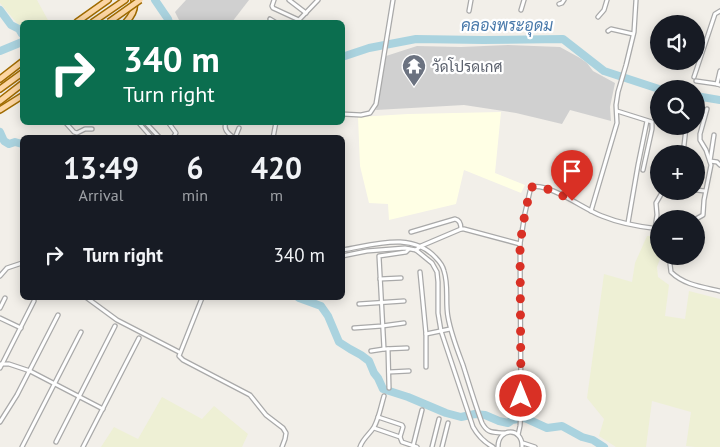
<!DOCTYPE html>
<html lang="en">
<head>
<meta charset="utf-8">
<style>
	:root { --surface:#171b24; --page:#20242c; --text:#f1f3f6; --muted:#9ea1a6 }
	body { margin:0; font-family:"PT Sans",Sarabun,sans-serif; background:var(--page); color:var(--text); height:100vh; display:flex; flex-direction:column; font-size:19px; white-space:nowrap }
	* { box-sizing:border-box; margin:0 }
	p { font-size:16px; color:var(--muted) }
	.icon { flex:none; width:28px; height:28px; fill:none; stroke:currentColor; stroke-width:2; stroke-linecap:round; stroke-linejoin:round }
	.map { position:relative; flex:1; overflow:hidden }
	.drawer { position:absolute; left:20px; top:135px; width:325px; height:165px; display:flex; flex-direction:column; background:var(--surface); border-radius:8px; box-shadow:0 2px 12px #0003 }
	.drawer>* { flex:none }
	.hud { position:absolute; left:20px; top:20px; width:325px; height:105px; border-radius:8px; box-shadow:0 2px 12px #0003; background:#0b6e4f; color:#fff; overflow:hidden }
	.fabs { position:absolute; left:650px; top:15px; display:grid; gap:10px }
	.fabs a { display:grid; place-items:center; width:55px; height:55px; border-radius:50%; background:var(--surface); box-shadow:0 2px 12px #0003; font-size:25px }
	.pin { position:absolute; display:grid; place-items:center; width:42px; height:42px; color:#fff; margin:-51px -21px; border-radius:50% 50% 50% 0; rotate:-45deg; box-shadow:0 0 5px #0007 }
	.pin .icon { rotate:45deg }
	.me { position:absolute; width:55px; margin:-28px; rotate:0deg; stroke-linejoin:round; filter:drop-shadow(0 0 4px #0008) }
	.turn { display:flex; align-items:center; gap:18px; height:105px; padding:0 20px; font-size:22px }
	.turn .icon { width:65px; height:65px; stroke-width:2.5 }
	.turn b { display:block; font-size:35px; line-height:42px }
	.eta { display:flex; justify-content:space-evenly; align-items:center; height:85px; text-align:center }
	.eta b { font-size:30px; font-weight:700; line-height:35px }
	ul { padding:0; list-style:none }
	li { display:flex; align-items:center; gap:15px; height:70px; padding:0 20px }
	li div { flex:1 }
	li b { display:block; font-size:19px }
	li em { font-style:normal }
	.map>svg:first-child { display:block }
	.education { fill:#ffffe5 }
	.religious { fill:#d0d0d0 }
	.farmland { fill:#eef0d5 }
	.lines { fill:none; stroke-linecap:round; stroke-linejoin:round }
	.river { stroke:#aad3df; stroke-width:8 }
	.minor-casing { stroke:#a9a9a9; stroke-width:5.5 }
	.primary-casing { stroke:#a06b00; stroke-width:8 }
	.minor { stroke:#fff; stroke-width:3 }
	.primary { stroke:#fcd6a4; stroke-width:5 }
	.primary-bridge-casing { stroke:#a06b00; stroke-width:8; stroke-linecap:butt }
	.primary-bridge { stroke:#fcd6a4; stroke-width:5 }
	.route { stroke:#d93025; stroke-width:9; stroke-dasharray:0 16.2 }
	.labels { text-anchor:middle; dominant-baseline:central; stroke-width:4.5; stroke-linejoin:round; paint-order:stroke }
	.worship-label { font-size:15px; fill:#5b616d; stroke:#fff; text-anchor:start }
	.water-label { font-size:16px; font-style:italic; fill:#4a7aab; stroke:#fff }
</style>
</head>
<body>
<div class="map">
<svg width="720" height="447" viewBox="0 0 720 447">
	<rect width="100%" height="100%" fill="#f2efe9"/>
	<path class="education" d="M501 112 495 173 525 185 521 193 464 170 456 204 389 220 388 204 369 203 360 166 358 117 408 114Z"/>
	<g class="religious">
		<path d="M186 0H249L232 22H180L175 12Z"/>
		<path d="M508 45 560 47 580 58 587 63 593 71 615 83 610 107 611 121 570 110 562 124 516 113 464 105 376 110 386 56 417 46 461 47Z"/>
	</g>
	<g class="farmland">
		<path d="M0 0H37L49 22H22V29L0 3Z"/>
		<path d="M647 236H659V256H661L657 267 658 277 669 285 665 316 685 319 689 291 720 299V447H695L686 446 691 412 652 401 646 447H616L599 436 604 419 587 398 604 274 632 282 635 263Z"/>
		<path d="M162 397 202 419 214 406 248 434 242 447H101L114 427 138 439Z"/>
	</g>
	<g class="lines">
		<g class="river">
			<path d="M155 0 168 19 169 22"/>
			<path d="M0 10 11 25 19 29 22 34"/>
			<path d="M0 51 22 42"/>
			<path d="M342 57 369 48 416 39 483 40 563 39 604 71 659 89"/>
			<path d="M696 96 720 100"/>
			<path d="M0 132 4 141 9 144 15 142 22 144"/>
			<path d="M299 298 321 306 328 316 339 342 350 349 361 355 369 361 374 373 378 378 383 389 408 397 446 413 461 417 475 414 485 415 499 421 508 423 512 420 525 418 547 428 562 426 582 437 593 440 604 447"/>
		</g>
		<g class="minor-casing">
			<g id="minor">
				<path d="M274 0 272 6 273 8 299 20"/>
				<path d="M289 0 306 13"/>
				<path d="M559 4 562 3 564 0"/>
				<path d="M521 10 524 0"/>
				<path d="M469 11 471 0"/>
				<path d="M598 17 604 10 607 0"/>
				<path d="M270 19 275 22"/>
				<path d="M297 22 318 0"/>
				<path d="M608 31 611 29 633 34"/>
				<path d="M720 71 717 84 720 85"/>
				<path d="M694 77 715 14 720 11"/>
				<path d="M696 81 717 84"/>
				<path d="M617 111 652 122V129L643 170"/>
				<path d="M342 114 361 115 370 113 376 104 393 0"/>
				<path d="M65 122 74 132 77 133 85 129H92"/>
				<path d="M138 122 152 138"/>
				<path d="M145 122 160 138"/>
				<path d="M168 122 176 133 173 138"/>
				<path d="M226 122C223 130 228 133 234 138"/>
				<path d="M714 135 710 161 717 162 720 165"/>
				<path d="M235 138 239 128"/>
				<path d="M273 138 276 122"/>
				<path d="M668 154V153"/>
				<path d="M683 154 686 128"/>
				<path d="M696 190 705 191"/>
				<path d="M591 211 617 123 616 105 618 92 626 65 634 32 636 0"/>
				<path d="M696 219 703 215 704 200 711 165 706 150 700 140V134L707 109"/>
				<path d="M628 223 638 165 647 121"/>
				<path d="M655 228 657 215 656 203 663 191"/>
				<path d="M411 232 455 219C460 220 461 225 461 229"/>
				<path d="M342 250C374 245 412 231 436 258 440 262 443 267 444 271 449 286 445 302 448 317 451 334 457 349 463 365 469 384 475 404 482 423 488 434 493 432 504 433"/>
				<path d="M416 250 421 246 461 229H464L520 244"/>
				<path d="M342 256 367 251 405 248 416 250 432 263 437 272 438 282V313L441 331 473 427C478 436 484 442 493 447"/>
				<path d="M673 256 670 264 671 272C684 285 703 287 720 291"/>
				<path d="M420 272 426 334V367"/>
				<path d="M0 276 7 268 22 263"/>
				<path d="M380 279 401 278"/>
				<path d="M87 298 117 320 179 352"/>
				<path d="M202 298 179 356 183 360 250 395 266 415 283 428 286 433 285 439 282 447"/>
				<path d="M359 304 404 301"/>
				<path d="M0 308 5 298"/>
				<path d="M0 318 21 328"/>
				<path d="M354 328 382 326 404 323"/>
				<path d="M426 334 450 329"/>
				<path d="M384 349 379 256 406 252 409 249"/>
				<path d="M388 349 389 388"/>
				<path d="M371 351 384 349 407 348"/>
				<path d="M0 364H9L30 371 103 409"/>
				<path d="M0 368 34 301"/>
				<path d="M389 372 409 371"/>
				<path d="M378 417 402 425 403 427 400 437"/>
				<path d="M0 422 17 395 58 315"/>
				<path d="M374 428 400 437 402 442 417 447"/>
				<path d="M518 435 520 426 521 411 520 244 525 213 530 191 532 187C550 183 585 210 602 216 619 223 641 227 659 229"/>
				<path d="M56 442 115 326"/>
				<path d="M523 443 535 447"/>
				<path d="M413 446 422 410"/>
				<path d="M22 447 81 332"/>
				<path d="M83 447 139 338"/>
				<path d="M360 447C363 438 370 434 374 427 379 418 381 406 384 396"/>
				<path d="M432 447 439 419"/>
				<path d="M442 447 448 423"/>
				<path d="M498 447C498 427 523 427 522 447"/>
			</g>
		</g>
		<g class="primary-casing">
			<g id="primary">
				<path d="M77 22 108 0"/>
				<path d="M93 22 125 0"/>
				<path d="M126 22C132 16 136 9 134 0"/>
				<path d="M0 79 22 62"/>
				<path d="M0 89 22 73"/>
				<path d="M0 101 22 84"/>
				<path d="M0 110 22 96"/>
			</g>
		</g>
		<use href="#minor" class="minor"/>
		<use href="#primary" class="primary"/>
		<g class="primary-bridge-casing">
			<path id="primary-bridge" d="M109 22 140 0"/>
		</g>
		<use href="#primary-bridge" class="primary-bridge"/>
	</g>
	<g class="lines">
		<path class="route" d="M521 396 520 244 525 213 530 191 532 187C544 185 562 195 572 201"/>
	</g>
	<defs>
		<g id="temple-pin" transform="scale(1.25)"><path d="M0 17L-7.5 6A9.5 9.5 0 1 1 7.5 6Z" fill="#6b7280" stroke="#fff"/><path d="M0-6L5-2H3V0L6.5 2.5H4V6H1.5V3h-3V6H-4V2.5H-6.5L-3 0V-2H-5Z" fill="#fff"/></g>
	</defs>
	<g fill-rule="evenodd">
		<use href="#temple-pin" x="414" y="66"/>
	</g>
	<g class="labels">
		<g class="worship-label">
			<text x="432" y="66">วัดโปรดเกศ</text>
		</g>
		<g class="water-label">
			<text x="507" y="25">คลองพระอุดม</text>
		</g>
	</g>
</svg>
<div class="fabs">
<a><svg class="icon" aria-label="sound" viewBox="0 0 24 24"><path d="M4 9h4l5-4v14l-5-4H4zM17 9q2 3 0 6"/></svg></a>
<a><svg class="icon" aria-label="search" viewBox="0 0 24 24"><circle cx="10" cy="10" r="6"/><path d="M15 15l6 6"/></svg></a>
<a>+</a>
<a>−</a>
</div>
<div class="pin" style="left:572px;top:201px;background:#d93025"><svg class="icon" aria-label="arrive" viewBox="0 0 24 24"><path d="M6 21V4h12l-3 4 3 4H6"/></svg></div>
<svg class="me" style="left:521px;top:396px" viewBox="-20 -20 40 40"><circle r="17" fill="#d93025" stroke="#fff" stroke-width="3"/><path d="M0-11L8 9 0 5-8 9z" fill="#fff"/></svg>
<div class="hud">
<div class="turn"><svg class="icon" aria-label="right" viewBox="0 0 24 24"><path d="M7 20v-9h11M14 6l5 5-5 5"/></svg><div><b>340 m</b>Turn right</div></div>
</div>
<section class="drawer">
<div class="eta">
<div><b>13:49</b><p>Arrival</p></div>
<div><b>6</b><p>min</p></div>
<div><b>420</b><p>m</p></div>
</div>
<ul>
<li><svg class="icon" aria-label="right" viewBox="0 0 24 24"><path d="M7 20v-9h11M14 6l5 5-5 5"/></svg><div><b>Turn right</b></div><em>340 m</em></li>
</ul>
</section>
</div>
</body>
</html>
